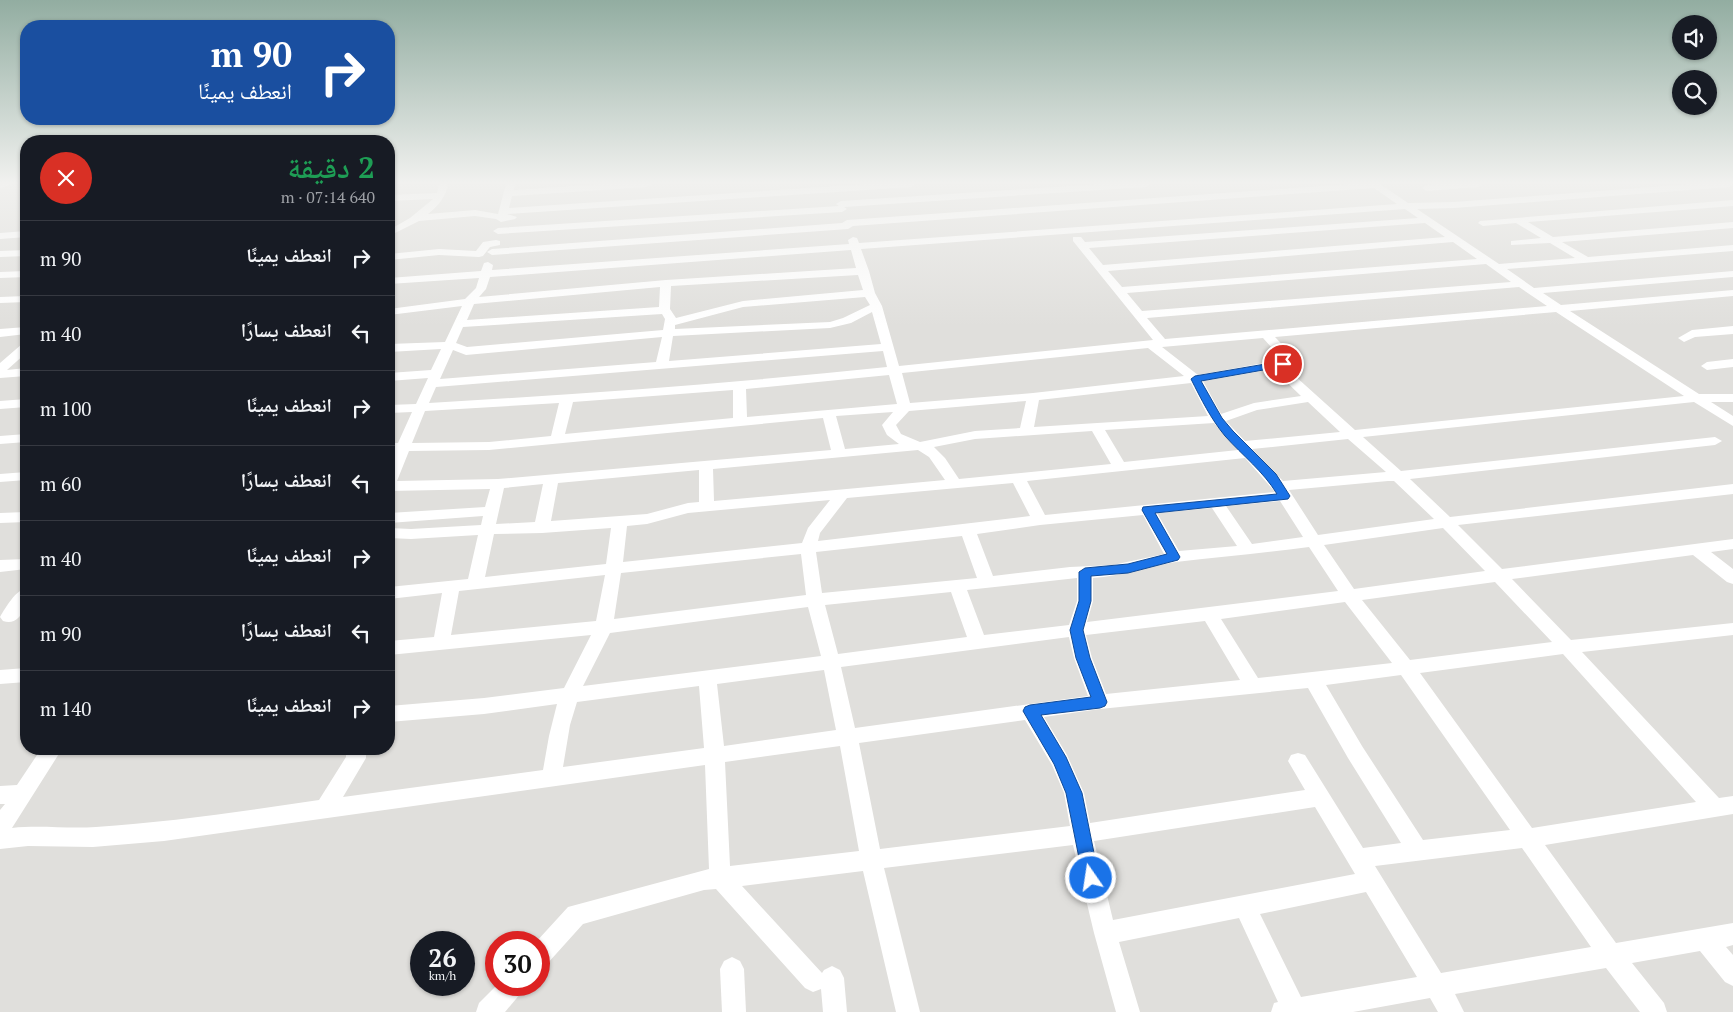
<!DOCTYPE html>
<html lang="ar">
<head>
<meta charset="utf-8">
<style>
	:root { --surface:#171b24; --page:#20242c; --text:#f1f3f6; --muted:#9ea1a6; --line:#363941 }
	body { margin:0; font-family:"PT Serif","Noto Naskh Arabic",serif; background:var(--page); color:var(--text); direction:rtl; height:100vh; display:flex; flex-direction:column; font-size:19px; white-space:nowrap }
	* { box-sizing:border-box; margin:0 }
	p { font-size:16px; color:var(--muted) }
	.icon { flex:none; width:28px; height:28px; fill:none; stroke:currentColor; stroke-width:2; stroke-linecap:round; stroke-linejoin:round }
	.map { position:relative; flex:1; overflow:hidden; direction:ltr }
	.drawer { position:absolute; left:20px; top:135px; width:375px; height:620px; display:flex; flex-direction:column; background:var(--surface); border-radius:20px; box-shadow:0 1px 4px #0004; direction:rtl }
	.drawer>* { flex:none }
	.hud { position:absolute; left:20px; top:20px; width:375px; height:105px; border-radius:20px; box-shadow:0 1px 4px #0004; direction:rtl; background:#1a4fa0; color:#fff; overflow:hidden }
	.tools { position:absolute; left:1672px; top:15px; display:grid; gap:10px }
	.tools a { display:grid; place-items:center; width:45px; height:45px; border-radius:50%; background:var(--surface); box-shadow:0 1px 4px #0004; font-size:25px }
	.speed { position:absolute; left:410px; top:931px; display:flex; gap:10px; font-size:25px; font-weight:700; text-align:center }
	.speed>* { display:grid; place-content:center; width:65px; height:65px; border-radius:50%; background:var(--surface); box-shadow:0 1px 4px #0004; line-height:1 }
	.speed small { font-size:12px; font-weight:400 }
	.speed .limit { border:8px solid #d22; background:#fff; color:#111 }
	.pin { position:absolute; display:grid; place-items:center; width:42px; height:42px; color:#fff; margin:-21px; border:2px solid #fff; border-radius:50%; box-shadow:0 1px 5px #0007 }
	.me { position:absolute; width:55px; margin:-28px; rotate:347deg; stroke-linejoin:round; filter:drop-shadow(0 0 4px #0008) }
	.turn { display:flex; align-items:center; gap:18px; height:105px; padding:0 20px; font-size:22px }
	.turn .icon { width:65px; height:65px; stroke-width:2.5 }
	.turn b { display:block; font-size:35px; line-height:42px }
	.round { display:grid; place-items:center; flex:none; width:52px; height:52px; border-radius:26px; background:var(--page) }
	.overview { display:flex; align-items:center; justify-content:space-between; height:85px; padding:0 20px }
	h1 { font-size:30px; font-weight:600; line-height:38px; color:#1e9e55 }
	ul { padding:0; list-style:none }
	li { display:flex; align-items:center; gap:15px; height:75px; padding:0 20px; border-top:1px solid var(--line) }
	li div { flex:1 }
	li b { display:block; font-size:19px }
	li em { font-style:normal }
	.map>svg:first-child { display:block }
	.lines { fill:none; stroke-linecap:round; stroke-linejoin:round }
	.minor { fill:#fff; fill-rule:evenodd }
	.route { fill:#1a73e8; stroke:#114b97 }
</style>
</head>
<body>
<div class="map">
<svg width="1733" height="1012" viewBox="0 0 1733 1012">
	<rect width="100%" height="100%" fill="#e0dfdc"/>
	<g class="lines">
		<g class="minor">
			<path d="M0 184H13L0 188Z"/>
			<path d="M439 184H448C446 197 438 206 428 214L475 210 498 214 506 184H515L514 190 603 184H651L647 187 512 196 509 208 867 184H915L911 187 507 214 517 217 515 219 501 222 496 219 475 216 419 221 389 236V230L410 218 433 199 389 201V195L437 193Z"/>
			<path d="M1102 184H1150L1146 187 844 207 847 209 842 212 498 234 493 231 498 228 839 206 836 204 841 201Z"/>
			<path d="M1350 184H1380L1408 203 1454 202 1691 184H1733L1729 187 1454 208 1417 209 1499 264 1575 258 1550 243 1511 245V241L1541 238 1516 223 1483 226 1478 223 1480 221 1733 200V206L1528 222 1553 237 1733 222V228L1562 242 1588 257 1733 245V251L1507 269 1534 288 1733 271V277L1543 293 1561 305 1733 290V296L1570 311 1699 394H1733V402H1711L1733 416V426L1694 402 1363 437 1401 471 1715 437 1722 441 1715 445 1410 479 1450 517 1733 484V494L1458 525 1502 569 1733 539V549L1711 552 1733 569V584L1727 582 1693 555 1512 579 1571 640 1733 623V635L1582 652 1719 798 1733 796V814L1545 845 1616 943 1733 923V945L1726 947 1733 955V986L1725 982 1700 951 1632 963 1664 1003 1667 1012H1640L1606 968 1455 994 1464 1012H1438L1430 998 1353 1012H1271L1274 1003 1278 1002 1239 918 1119 942 1140 1012H1116L1094 933 1073 845 884 868 920 1012H896L863 871 742 886 822 973 824 970 832 966 840 970 844 978 847 1012H823L821 989 813 992 805 988 716 889 704 890 583 924 547 964 539 968V942H536L568 907 709 869 705 765 164 841 93 847 28 846 0 849V810L5 804H0V786L17 785 41 749H62L12 828C40 825 68 829 96 827 170 822 245 811 319 800L346 757V749H366V758L343 797 543 770 549 736 557 704 484 714 389 722V706L484 698 564 688 591 635 389 655V641L434 637 442 593 389 599V587L468 579 478 535 411 539 389 538V528L411 529 481 525 483 516 389 523V513L485 507 490 489 389 491V465L395 451H389V443H398L412 412 389 413V405L416 404 428 378 389 381V373L431 370 441 349 389 352V344L445 342 462 306 389 315V309L465 299 476 288 479 278 389 284V278L481 271 484 263 488 262 493 265 492 270 849 244 848 240 853 237 857 238 859 243 1397 204 1374 188 853 226 848 229 492 255 487 252 492 249 842 223 847 220ZM1405 209 1418 218 1085 242 1081 237H1073V241L1153 340 899 366 882 306 875 293 869 271 861 249ZM1425 223 1445 237 1103 265 1089 248ZM1453 242 1477 259 1122 287 1108 271ZM851 250 856 268 666 280 479 297 486 289 490 277ZM1486 264 1511 282 1142 311 1127 293ZM858 275 863 290 743 301 676 318 670 309 671 286ZM660 287 659 307 467 320 474 304ZM1519 287 1547 306 1165 339 1147 318ZM865 297 870 305 843 318 830 322 675 329V325L743 307ZM872 312 881 344 669 361 673 336 830 328 851 323ZM1556 312 1684 396 1355 430 1285 367 1291 366 1293 363 1290 353 1275 337ZM662 314 665 319 663 330 467 347 456 343 463 327ZM662 337 656 362 440 379 453 350 466 355ZM1263 338 1280 357V360L1198 375 1162 347ZM1148 348 1184 376 1033 393 910 403 902 373ZM883 351 887 367C735 383 582 394 429 403L436 387ZM1273 369 1301 396 1254 403 1221 414 1203 381ZM889 375 897 404 747 417 746 389ZM1191 383 1208 416 1034 427 1039 400ZM733 390V418L565 434 573 402ZM1026 401 1020 428 975 431 920 442 901 434 896 425 909 411ZM1308 402 1340 432 1245 441 1226 421 1257 410ZM559 403 551 436 489 442 412 443 425 411ZM893 412 882 425 887 435 899 444 845 449 836 416ZM823 418 831 450 498 479 397 481 409 451 489 450ZM1214 423 1238 450 1124 462 1105 430ZM1092 431 1111 464 959 479 945 458 934 447 975 439ZM1348 439 1386 472 1283 481 1252 449ZM918 450 929 457 945 480 714 501 713 469ZM1245 458 1275 492 1045 515 1027 481ZM699 470V502L688 503 647 514 551 521 558 483ZM1388 481H1394L1434 519 1318 535 1289 490ZM1013 483 1030 516 818 541 820 533 847 498ZM543 484 535 522 496 524 504 488ZM830 500 808 528 802 543 623 562 627 526 647 524 688 513ZM1280 501 1303 537 1252 544 1226 506ZM1212 508 1237 546 1179 551 1157 513ZM1143 515 1164 554 1113 565 1070 567 993 576 977 534 1040 525ZM611 528 606 564 485 577 494 534 542 533ZM1443 528 1485 571 1354 589 1324 545ZM962 536 977 578 822 593 816 552ZM1309 547 1338 591 1087 622 1093 601V578C1122 576 1148 566 1176 562 1220 557 1265 553 1309 547ZM801 554 806 595 614 619 621 573ZM605 575 596 621 451 635 459 591ZM1077 578V601L1069 625 984 635 967 590ZM1495 582 1552 642 1410 660 1362 600ZM951 592 967 637 838 654 825 605ZM1345 602 1392 663 1258 678 1221 619ZM808 607 821 656 583 686 610 633ZM1205 621 1240 680 1106 694 1092 658 1086 635ZM1069 637 1074 658 1088 696 855 728 841 667ZM1563 654 1696 802 1532 828 1420 673ZM824 670 836 730 724 746 717 684ZM1401 675 1510 830 1423 840 1362 746 1326 685ZM699 686 704 748 563 767 570 725 577 702ZM1308 688 1348 758 1401 843 1363 848 1305 755 1298 753 1291 755 1288 761 1305 790 1090 823 1084 793 1067 755 1044 717 1100 709ZM1025 720 1052 765 1064 793 1070 826 880 849 859 743ZM840 746 859 851 730 866 725 762ZM1315 807 1355 874 1113 920 1094 841ZM1522 848 1591 947 1441 973 1375 866ZM1366 892 1417 977 1301 997 1260 914Z"/>
			<path d="M1441 184H1482L1478 187 1427 191 1422 188 1427 185Z"/>
			<path d="M26 231V237L0 239V233Z"/>
			<path d="M496 240 500 241V245L490 247 483 256 479 257 439 255 389 260V254L439 249 476 251 483 242Z"/>
			<path d="M26 250V256L0 257V251Z"/>
			<path d="M26 271V277L0 278V272Z"/>
			<path d="M26 296V302L0 303V297Z"/>
			<path d="M1733 326V334L1695 337 1684 342 1678 338 1692 330Z"/>
			<path d="M26 327V334L0 337V329Z"/>
			<path d="M26 343V353L7 370 26 368V376L0 378V363L22 344Z"/>
			<path d="M1733 359V367L1707 370 1701 366 1707 362Z"/>
			<path d="M26 399V407L0 409V401Z"/>
			<path d="M26 434V442L0 444V436Z"/>
			<path d="M26 472V480L0 482V474Z"/>
			<path d="M26 512V522L0 523V513Z"/>
			<path d="M26 559V569L0 572V560Z"/>
			<path d="M26 588C27 602 23 627 3 621L0 617C6 607 15 591 26 588Z"/>
			<path d="M26 668V682L0 684V670Z"/>
			<path d="M732 957 740 961 744 969 746 1012H722L720 969 724 961Z"/>
			<path d="M497 985H525L521 993 505 1012H476L479 1003Z"/>
		</g>
	</g>
	<linearGradient id="sky" x2="0" y2="1"><stop stop-color="#92ada1"/><stop offset="0.56" stop-color="#f1f1ef"/><stop offset="1" stop-color="#f1f1ef" stop-opacity="0"/></linearGradient>
	<rect width="1733" height="326" fill="url(#sky)"/>
	<path class="route" d="M1283 361 1288 364 1286 366 1201 381 1222 418 1233 431 1276 474 1290 496 1288 499 1155 513 1180 557 1178 560 1128 573 1091 576V601L1083 630 1090 658 1107 702 1105 706 1100 708 1041 715 1066 757 1082 793 1099 878 1097 884 1091 886 1085 884 1083 878 1066 793 1054 764 1023 711 1025 707 1030 705 1091 697 1076 658 1070 630 1079 601V572L1085 568 1128 564 1167 554 1142 510 1143 507 1277 494C1263 471 1243 456 1225 436 1211 419 1201 399 1191 379L1195 376Z"/>
</svg>
<div class="tools">
<a><svg class="icon" aria-label="sound" viewBox="0 0 24 24"><path d="M4 9h4l5-4v14l-5-4H4zM17 9q2 3 0 6"/></svg></a>
<a><svg class="icon" aria-label="search" viewBox="0 0 24 24"><circle cx="10" cy="10" r="6"/><path d="M15 15l6 6"/></svg></a>
</div>
<div class="speed"><div>26<small>km/h</small></div><div class="limit">30</div></div>
<div class="pin" style="left:1283px;top:364px;background:#d93025"><svg class="icon" aria-label="arrive" viewBox="0 0 24 24"><path d="M6 21V4h12l-3 4 3 4H6"/></svg></div>
<svg class="me" style="left:1091px;top:878px" viewBox="-20 -20 40 40"><circle r="17" fill="#1a73e8" stroke="#fff" stroke-width="3"/><path d="M0-11L8 9 0 5-8 9z" fill="#fff"/></svg>
<div class="hud">
<div class="turn"><svg class="icon" aria-label="right" viewBox="0 0 24 24"><path d="M7 20v-9h11M14 6l5 5-5 5"/></svg><div><b>90 m</b>انعطف يمينًا</div></div>
</div>
<section class="drawer">
<div class="overview"><div><h1>2 دقيقة</h1><p>640 m · 07:14</p></div><a class="round" style="background:#d93025;color:#fff"><svg class="icon" aria-label="close" viewBox="0 0 24 24"><path d="M6 6l12 12M18 6L6 18"/></svg></a></div>
<ul>
<li><svg class="icon" aria-label="right" viewBox="0 0 24 24"><path d="M7 20v-9h11M14 6l5 5-5 5"/></svg><div><b>انعطف يمينًا</b></div><em>90 m</em></li>
<li><svg class="icon" aria-label="left" viewBox="0 0 24 24"><path d="M17 20v-9H6M10 6l-5 5 5 5"/></svg><div><b>انعطف يسارًا</b></div><em>40 m</em></li>
<li><svg class="icon" aria-label="right" viewBox="0 0 24 24"><path d="M7 20v-9h11M14 6l5 5-5 5"/></svg><div><b>انعطف يمينًا</b></div><em>100 m</em></li>
<li><svg class="icon" aria-label="left" viewBox="0 0 24 24"><path d="M17 20v-9H6M10 6l-5 5 5 5"/></svg><div><b>انعطف يسارًا</b></div><em>60 m</em></li>
<li><svg class="icon" aria-label="right" viewBox="0 0 24 24"><path d="M7 20v-9h11M14 6l5 5-5 5"/></svg><div><b>انعطف يمينًا</b></div><em>40 m</em></li>
<li><svg class="icon" aria-label="left" viewBox="0 0 24 24"><path d="M17 20v-9H6M10 6l-5 5 5 5"/></svg><div><b>انعطف يسارًا</b></div><em>90 m</em></li>
<li><svg class="icon" aria-label="right" viewBox="0 0 24 24"><path d="M7 20v-9h11M14 6l5 5-5 5"/></svg><div><b>انعطف يمينًا</b></div><em>140 m</em></li>
</ul>
</section>
</div>
</body>
</html>
